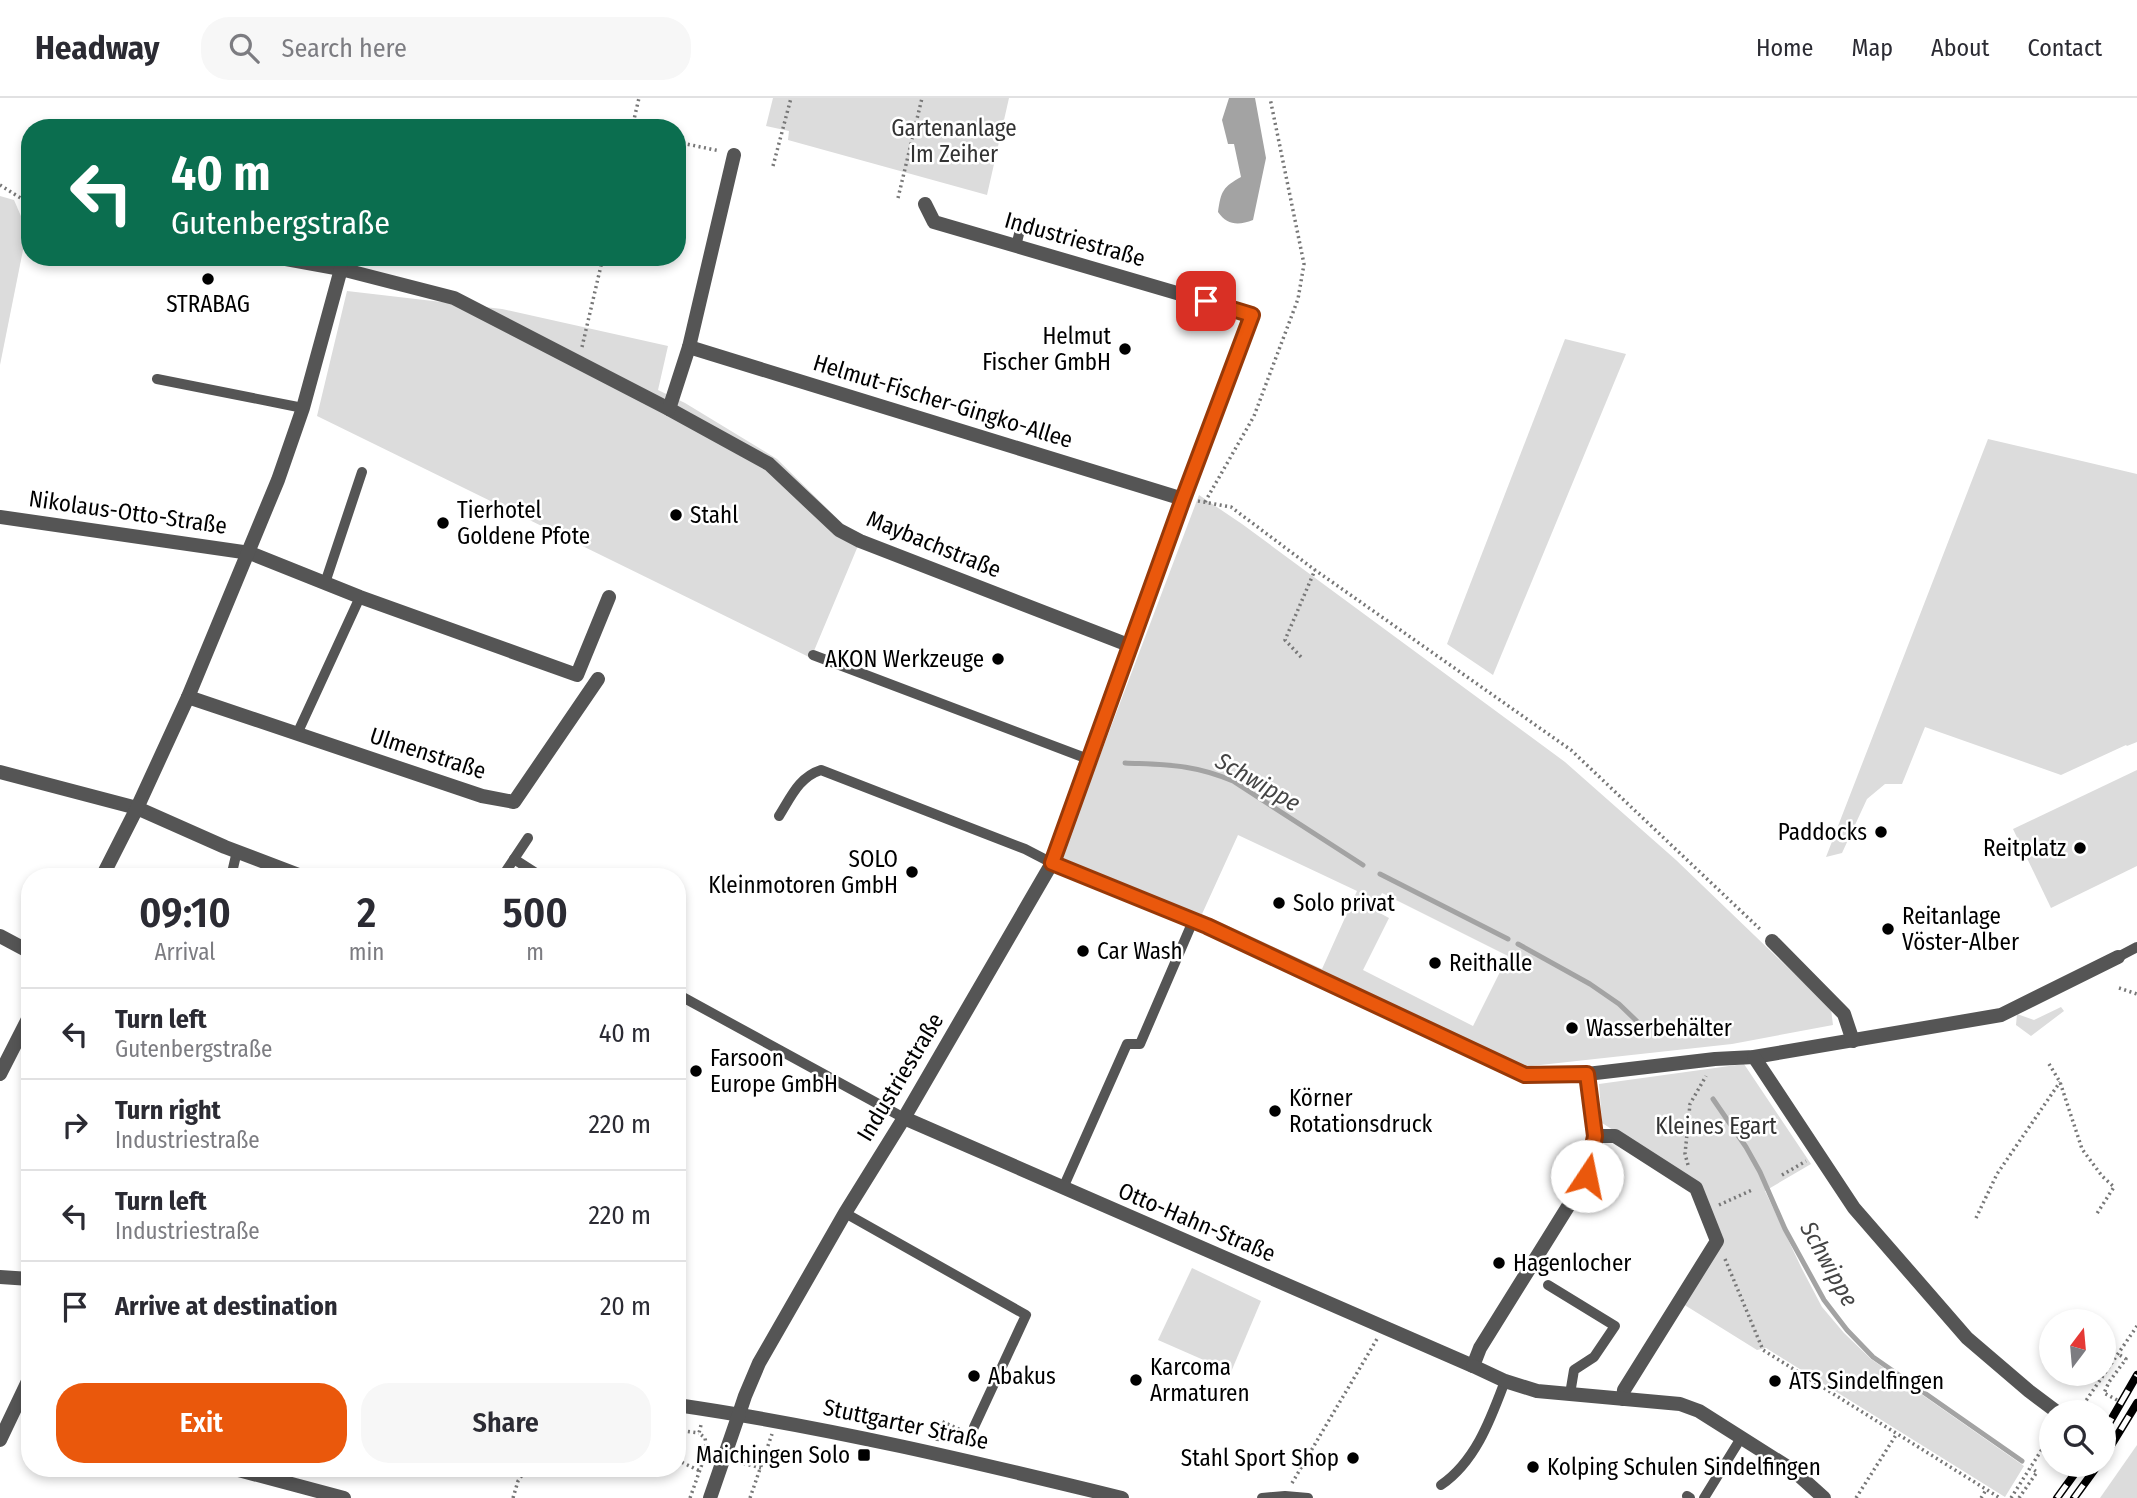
<!DOCTYPE html>
<html lang="en">
<head>
<meta charset="utf-8">
<style>
	:root { --surface:#fff; --page:#f7f7f7; --text:#2b2b33; --muted:#7c7c81; --line:#e1e1e2; --accent:#ea580c }
	body { margin:0; font-family:"Fira Sans Condensed",sans-serif; background:var(--page); color:var(--text); height:100vh; display:flex; flex-direction:column; font-size:26px; white-space:nowrap }
	* { box-sizing:border-box; margin:0 }
	p { font-size:23px; color:var(--muted) }
	.icon { flex:none; width:38px; height:38px; fill:none; stroke:currentColor; stroke-width:2; stroke-linecap:round; stroke-linejoin:round }
	.map { position:relative; flex:1; overflow:hidden }
	.details { position:absolute; left:21px; top:770px; width:665px; height:609px; display:flex; flex-direction:column; background:var(--surface); border-radius:28px; box-shadow:0 4px 10px #0003 }
	.details>* { flex:none }
	.top-card { position:absolute; left:21px; top:21px; width:665px; height:147px; border-radius:28px; box-shadow:0 4px 10px #0003; background:#0b6e4f; color:#fff; overflow:hidden }
	.needle { width:46px; rotate:16deg }
	.controls { position:absolute; left:2039px; top:1211px; display:grid; gap:14px }
	.controls a { display:grid; place-items:center; width:77px; height:77px; border-radius:50%; background:var(--surface); box-shadow:0 4px 10px #0003; font-size:35px }
	.pin { position:absolute; display:grid; place-items:center; width:60px; height:60px; color:#fff; margin:-30px; border-radius:14px; box-shadow:0 4px 10px #0006 }
	.me { position:absolute; width:77px; margin:-38px; rotate:11deg; stroke-linejoin:round; filter:drop-shadow(0 0 5px #0008) }
	.turn { display:flex; align-items:center; gap:24px; height:147px; padding:0 35px; font-size:32px }
	.turn .icon { width:91px; height:91px; stroke-width:2.5 }
	.turn b { display:block; font-size:49px; line-height:60px }
	.eta { display:flex; justify-content:space-evenly; align-items:center; height:119px; text-align:center }
	.eta b { font-size:42px; font-weight:600; line-height:49px }
	.button { display:flex; gap:14px; margin-top:auto; padding:14px 35px }
	.button a { flex:1; height:80px; border-radius:28px; background:var(--accent); color:#fff; font-size:28px; font-weight:600; line-height:80px; text-align:center }
	.button a+a { background:var(--page); color:var(--text) }
	ul { padding:0; list-style:none }
	li { display:flex; align-items:center; gap:21px; height:91px; padding:0 35px; border-top:2px solid var(--line) }
	li div { flex:1 }
	li b { display:block; font-size:26px }
	li em { font-style:normal }
	header { display:flex; align-items:center; gap:42px; box-sizing:border-box; height:98px; padding:0 35px; background:var(--surface); border-bottom:2px solid var(--line) }
	header strong { font-size:33px }
	nav { display:flex; gap:38px; margin-inline-start:auto; font-size:24px }
	.search { width:490px; height:63px; background:var(--page); display:flex; align-items:center; gap:18px; box-sizing:border-box; padding:0 24px; border-radius:28px; color:var(--muted); font-size:26px }
	.map>svg:first-child { display:block }
	.green { fill:#dcdcdc; fill-rule:evenodd }
	.water { fill:#a3a3a3 }
	.lines { fill:none; stroke-linecap:round; stroke-linejoin:round }
	.stream { stroke:#a3a3a3; stroke-width:5 }
	.path { stroke:#777; stroke-width:3.5; stroke-dasharray:2 3.5; stroke-linecap:butt }
	.service { stroke:#555; stroke-width:10 }
	.minor { stroke:#555; stroke-width:14 }
	.tertiary { stroke:#555; stroke-width:14 }
	.rail-casing { stroke:#000; stroke-width:8 }
	.rail { stroke:#fff; stroke-width:5; stroke-dasharray:16; stroke-linecap:butt }
	.route-casing { stroke:#983908; stroke-width:18 }
	.route { stroke:#ea580c; stroke-width:12 }
	.poi-dot { fill:#000; stroke:#fff; stroke-width:2.5 }
	.labels { text-anchor:middle; dominant-baseline:central; stroke-width:5; stroke-linejoin:round; paint-order:stroke }
	.park-label { font-size:23px; fill:#333; stroke:#fff }
	.street-label { font-size:23px; fill:#000; stroke:#fff }
	.poi-label { font-size:23px; fill:#000; stroke:#fff; text-anchor:start }
	.water-label { font-size:24px; font-style:italic; fill:#444; stroke:#fff }
</style>
</head>
<body>
<header>
<strong>Headway</strong>
<div class="search"><svg class="icon" aria-label="search" viewBox="0 0 24 24"><circle cx="10" cy="10" r="6"/><path d="M15 15l6 6"/></svg>Search here</div>
<nav><a>Home</a><a>Map</a><a>About</a><a>Contact</a></nav>
</header>
<div class="map">
<svg width="2137" height="1400" viewBox="0 0 2137 1400">
	<rect width="100%" height="100%" fill="#fff"/>
	<g class="green">
		<path d="M773 0H1009L987 97 788 42 789 33 766 28Z"/>
		<path d="M0 98 14 102 27 132 0 267Z"/>
		<path d="M347 193 502 211 668 248 658 292 685 305 777 361 860 443 811 560 317 318Z"/>
		<path d="M1565 241 1626 256 1493 577 1447 546Z"/>
		<path d="M1988 341 2137 376V644L2127 648 2126 647 2061 677 1925 629 1902 686H1885L1867 701 1842 755 1826 759Z"/>
		<path d="M1199 397 1242 426 1565 664 1676 762 1831 911 1833 927 1732 946 1521 969 1057 771ZM1238 737 1357 793 1322 871 1202 816ZM1382 795 1508 858 1473 928 1363 872 1389 820 1374 812Z"/>
		<path d="M2137 672V768L2051 810 2013 731Z"/>
		<path d="M2061 909 2064 913 2031 938 2016 927 2017 916 2034 922Z"/>
		<path d="M1744 966 1811 1066 1765 1093 1802 1171 1822 1209 1844 1235 1871 1261 2024 1368 2005 1399 1766 1250 1757 1252 1683 1206 1722 1142 1699 1086 1602 1025 1599 986Z"/>
		<path d="M1192 1170 1261 1203 1231 1274 1158 1242Z"/>
		<path d="M2137 1347V1400H2100Z"/>
	</g>
	<path class="water" d="M1229 0H1255L1266 60 1253 122C1238 128 1227 127 1218 114 1221 93 1223 89 1241 79L1234 46H1228L1222 22Z"/>
	<g class="lines">
		<g class="stream">
			<path d="M1125 665C1167 667 1193 666 1233 683L1363 767"/>
			<path d="M1380 776 1508 841"/>
			<path d="M1518 846 1590 886 1619 906 1648 934"/>
			<path d="M1713 1001 1746 1049 1760 1074 1785 1131 1824 1202 1847 1232 1873 1259 2022 1363"/>
		</g>
		<g class="path">
			<path d="M632 30 639 0"/>
			<path d="M677 44 720 53"/>
			<path d="M773 68 791 0"/>
			<path d="M0 87 30 106"/>
			<path d="M898 100 922 0"/>
			<path d="M582 249 603 159"/>
			<path d="M1198 403 1231 409 1315 472 1571 652 1761 832"/>
			<path d="M1205 404 1254 318 1298 201 1304 166 1270 0"/>
			<path d="M1301 559 1285 542 1315 472"/>
			<path d="M2119 890 2137 896"/>
			<path d="M2049 966 2060 984 2082 1051 2102 1078 2114 1089 2096 1117"/>
			<path d="M1688 1067 1685 1056 1690 1006 1706 978"/>
			<path d="M1782 1077 1806 1063"/>
			<path d="M1719 1107 1752 1092"/>
			<path d="M1976 1120 1997 1076 2060 984"/>
			<path d="M1725 1161 1763 1252 2000 1400"/>
			<path d="M2117 1302 2104 1295 2109 1284 2126 1261 2118 1256"/>
			<path d="M2075 1314 2083 1307 2137 1228"/>
			<path d="M677 1332 699 1335"/>
			<path d="M937 1343 941 1323 961 1332"/>
			<path d="M677 1362 700 1373"/>
			<path d="M738 1364 761 1370"/>
			<path d="M1292 1385 1377 1241"/>
			<path d="M513 1400 518 1383 527 1370"/>
			<path d="M690 1400 707 1352 705 1340 699 1335 701 1327"/>
			<path d="M750 1400 772 1336"/>
			<path d="M1856 1400 1896 1337"/>
			<path d="M1981 1400 1986 1392"/>
			<path d="M2011 1400 2051 1337"/>
			<path d="M2019 1400 2037 1374 2031 1370"/>
		</g>
		<g class="service">
			<path d="M1016 148 1020 132"/>
			<path d="M157 281 303 310"/>
			<path d="M325 485 362 374"/>
			<path d="M813 557 1088 661"/>
			<path d="M297 636 360 499"/>
			<path d="M779 718C791 699 799 679 821 672L1025 751 1052 765"/>
			<path d="M514 761 542 779"/>
			<path d="M231 779 237 753"/>
			<path d="M502 779 528 740"/>
			<path d="M2118 859 2137 849"/>
			<path d="M677 896 904 1020"/>
			<path d="M1063 1090 1127 946H1140L1193 823"/>
			<path d="M845 1115 1026 1217 974 1329"/>
			<path d="M1548 1187 1615 1228 1594 1259 1574 1272 1570 1296"/>
			<path d="M1441 1387C1476 1363 1491 1320 1505 1283"/>
			<path d="M1687 1398 1690 1400"/>
			<path d="M1262 1400 1285 1398 1308 1400"/>
			<path d="M1704 1400 1741 1340"/>
		</g>
		<g class="minor">
			<path d="M275 159 341 171 454 200 669 311 769 366 839 432 860 443 1131 548"/>
			<path d="M689 249 1183 401"/>
			<path d="M669 311 689 249 734 57"/>
			<path d="M0 419 250 455 360 499 577 577 609 499"/>
			<path d="M188 599 482 698 514 704 598 581"/>
			<path d="M0 674 137 710 225 749 304 779"/>
			<path d="M1052 765 1207 828 1526 977 1587 976 1715 961 1754 959 2001 917 2118 859"/>
			<path d="M102 779 137 710 188 599 278 382 303 310 341 171"/>
			<path d="M0 838 30 854"/>
			<path d="M1772 843 1844 916 1853 943"/>
			<path d="M1754 959 1854 1110 1967 1240 2029 1293 2057 1314"/>
			<path d="M0 976 30 917"/>
			<path d="M904 1020 1473 1268 1480 1250 1587 1078 1595 1038 1587 976"/>
			<path d="M1595 1038H1615L1696 1090 1717 1143 1624 1292 1623 1301"/>
			<path d="M1473 1268 1505 1283 1537 1293 1680 1306 1699 1313 1794 1373 1824 1400"/>
			<path d="M739 1316 745 1298 759 1265 845 1115 904 1020 1052 765 1183 401 1252 217 934 124 925 106"/>
			<path d="M0 1342 30 1279"/>
			<path d="M231 1370 344 1400"/>
		</g>
		<g class="tertiary">
			<path d="M0 1179 30 1181"/>
			<path d="M677 1307C828 1329 975 1364 1122 1400"/>
			<path d="M710 1400 739 1316"/>
		</g>
		<g class="rail-casing">
			<g id="rail">
				<path d="M2104 1334 2137 1277"/>
				<path d="M2104 1359 2137 1305"/>
				<path d="M2057 1400 2081 1367"/>
				<path d="M2074 1400 2098 1367"/>
			</g>
		</g>
		<use href="#rail" class="rail"/>
	</g>
	<g class="lines">
		<g class="route-casing">
			<path id="route" d="M1206 203 1252 217 1183 401 1052 765 1207 828 1525 977 1587 976 1595 1038 1587 1078"/>
		</g>
		<use href="#route" class="route"/>
	</g>
	<g class="poi-dot">
		<circle cx="208" cy="181" r="7"/>
		<circle cx="1125" cy="251" r="7"/>
		<circle cx="676" cy="417" r="7"/>
		<circle cx="443" cy="425" r="7"/>
		<circle cx="998" cy="561" r="7"/>
		<circle cx="1881" cy="734" r="7"/>
		<circle cx="2080" cy="750" r="7"/>
		<circle cx="912" cy="774" r="7"/>
		<circle cx="1279" cy="805" r="7"/>
		<circle cx="1888" cy="831" r="7"/>
		<circle cx="1083" cy="853" r="7"/>
		<circle cx="1435" cy="865" r="7"/>
		<circle cx="1572" cy="930" r="7"/>
		<circle cx="696" cy="973" r="7"/>
		<circle cx="1275" cy="1013" r="7"/>
		<circle cx="1499" cy="1165" r="7"/>
		<circle cx="974" cy="1278" r="7"/>
		<circle cx="1136" cy="1282" r="7"/>
		<circle cx="1775" cy="1283" r="7"/>
		<rect x="857" y="1350" width="14" height="14" rx="3.5"/>
		<circle cx="1353" cy="1360" r="7"/>
		<circle cx="1533" cy="1369" r="7"/>
	</g>
	<g class="labels">
		<g class="park-label">
			<text x="954" y="30">Gartenanlage<tspan x="954" dy="26">Im Zeiher</tspan></text>
			<text x="1716" y="1028">Kleines Egart</text>
		</g>
		<g class="street-label">
			<text transform="translate(1075 141) rotate(16)">Industriestraße</text>
			<text transform="translate(943 303) rotate(17)">Helmut-Fischer-Gingko-Allee</text>
			<text transform="translate(128 414) rotate(8)">Nikolaus-Otto-Straße</text>
			<text transform="translate(934 446) rotate(22)">Maybachstraße</text>
			<text transform="translate(428 655) rotate(18)">Ulmenstraße</text>
			<text transform="translate(900 979) rotate(-59)">Industriestraße</text>
			<text transform="translate(1197 1124) rotate(23)">Otto-Hahn-Straße</text>
			<text transform="translate(906 1326) rotate(12)">Stuttgarter Straße</text>
		</g>
		<g class="poi-label">
			<text x="208" y="206" text-anchor="middle">STRABAG</text>
			<text x="1111" y="238" text-anchor="end">Helmut<tspan x="1111" dy="26">Fischer GmbH</tspan></text>
			<text x="457" y="412">Tierhotel<tspan x="457" dy="26">Goldene Pfote</tspan></text>
			<text x="690" y="417">Stahl</text>
			<text x="984" y="561" text-anchor="end">AKON Werkzeuge</text>
			<text x="1867" y="734" text-anchor="end">Paddocks</text>
			<text x="2066" y="750" text-anchor="end">Reitplatz</text>
			<text x="898" y="761" text-anchor="end">SOLO<tspan x="898" dy="26">Kleinmotoren GmbH</tspan></text>
			<text x="1293" y="805">Solo privat</text>
			<text x="1902" y="818">Reitanlage<tspan x="1902" dy="26">Vöster-Alber</tspan></text>
			<text x="1097" y="853">Car Wash</text>
			<text x="1449" y="865">Reithalle</text>
			<text x="1586" y="930">Wasserbehälter</text>
			<text x="710" y="960">Farsoon<tspan x="710" dy="26">Europe GmbH</tspan></text>
			<text x="1289" y="1000">Körner<tspan x="1289" dy="26">Rotationsdruck</tspan></text>
			<text x="1513" y="1165">Hagenlocher</text>
			<text x="1150" y="1269">Karcoma<tspan x="1150" dy="26">Armaturen</tspan></text>
			<text x="988" y="1278">Abakus</text>
			<text x="1789" y="1283">ATS Sindelfingen</text>
			<text x="850" y="1357" text-anchor="end">Maichingen Solo</text>
			<text x="1339" y="1360" text-anchor="end">Stahl Sport Shop</text>
			<text x="1547" y="1369">Kolping Schulen Sindelfingen</text>
		</g>
		<g class="water-label">
			<text transform="translate(1258 684) rotate(30)">Schwippe</text>
			<text transform="translate(1829 1166) rotate(61)">Schwippe</text>
		</g>
	</g>
</svg>
<div class="controls">
<a><svg class="needle" viewBox="-14 -14 28 28"><path d="M0-13l5 13h-10z" fill="#e53935"/><path d="M0 13l5-13h-10z" fill="#7c7c81"/></svg></a>
<a><svg class="icon" aria-label="search" viewBox="0 0 24 24"><circle cx="10" cy="10" r="6"/><path d="M15 15l6 6"/></svg></a>
</div>
<div class="pin" style="left:1206px;top:203px;background:#d93025"><svg class="icon" aria-label="arrive" viewBox="0 0 24 24"><path d="M6 21V4h12l-3 4 3 4H6"/></svg></div>
<svg class="me" style="left:1587px;top:1078px" viewBox="-20 -20 40 40"><circle r="19" fill="#fff"/><path d="M0-13L10 11 0 6-10 11z" fill="#ea580c"/></svg>
<div class="top-card">
<div class="turn"><svg class="icon" aria-label="left" viewBox="0 0 24 24"><path d="M17 20v-9H6M10 6l-5 5 5 5"/></svg><div><b>40 m</b>Gutenbergstraße</div></div>
</div>
<section class="details">
<div class="eta">
<div><b>09:10</b><p>Arrival</p></div>
<div><b>2</b><p>min</p></div>
<div><b>500</b><p>m</p></div>
</div>
<ul>
<li><svg class="icon" aria-label="left" viewBox="0 0 24 24"><path d="M17 20v-9H6M10 6l-5 5 5 5"/></svg><div><b>Turn left</b><p>Gutenbergstraße</p></div><em>40 m</em></li>
<li><svg class="icon" aria-label="right" viewBox="0 0 24 24"><path d="M7 20v-9h11M14 6l5 5-5 5"/></svg><div><b>Turn right</b><p>Industriestraße</p></div><em>220 m</em></li>
<li><svg class="icon" aria-label="left" viewBox="0 0 24 24"><path d="M17 20v-9H6M10 6l-5 5 5 5"/></svg><div><b>Turn left</b><p>Industriestraße</p></div><em>220 m</em></li>
<li><svg class="icon" aria-label="arrive" viewBox="0 0 24 24"><path d="M6 21V4h12l-3 4 3 4H6"/></svg><div><b>Arrive at destination</b></div><em>20 m</em></li>
</ul>
<div class="button"><a>Exit</a><a>Share</a></div>
</section>
</div>
</body>
</html>
